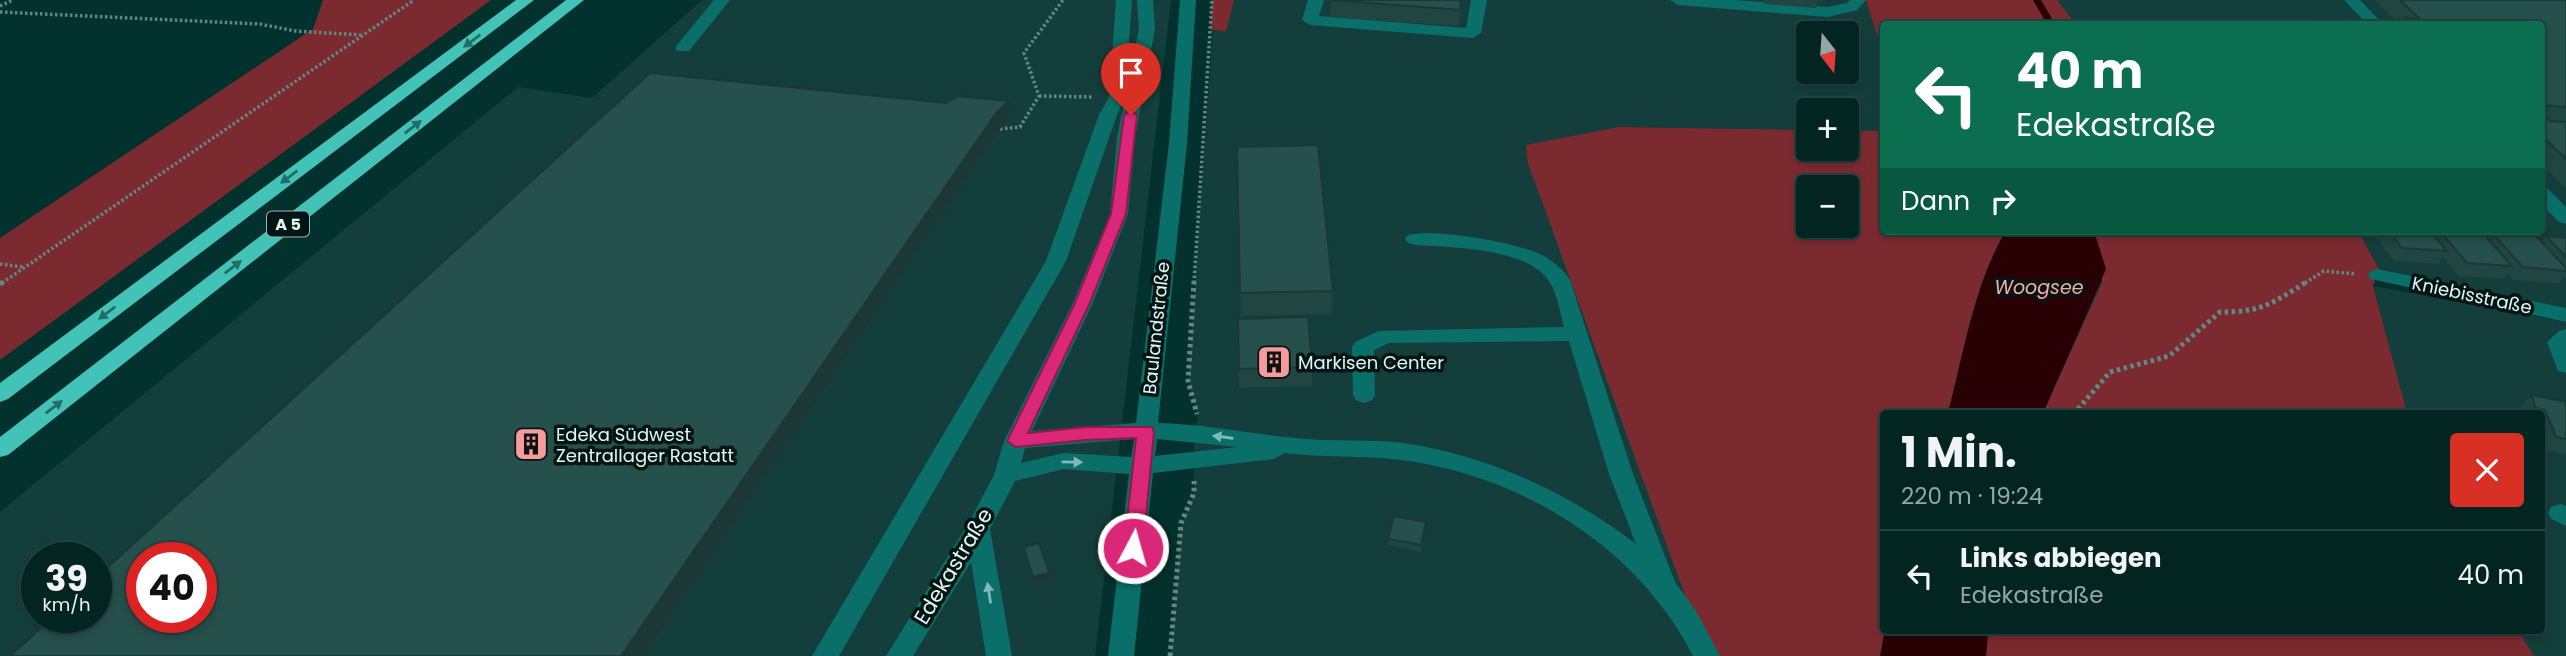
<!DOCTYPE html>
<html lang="de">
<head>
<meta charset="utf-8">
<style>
	:root { --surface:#022522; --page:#10312f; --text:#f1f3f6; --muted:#96a5a5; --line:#234240 }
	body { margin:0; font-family:Poppins,sans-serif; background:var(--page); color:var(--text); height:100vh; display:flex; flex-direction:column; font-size:26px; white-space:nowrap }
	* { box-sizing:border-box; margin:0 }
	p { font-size:23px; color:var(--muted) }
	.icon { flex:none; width:38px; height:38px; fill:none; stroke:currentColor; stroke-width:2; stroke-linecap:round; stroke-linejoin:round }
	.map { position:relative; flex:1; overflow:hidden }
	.panel { position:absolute; left:1880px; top:410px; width:665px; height:224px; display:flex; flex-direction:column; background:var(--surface); border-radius:7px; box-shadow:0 4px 10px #0003,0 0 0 2px var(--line) }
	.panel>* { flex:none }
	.guide { position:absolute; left:1880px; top:21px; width:665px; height:214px; border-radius:7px; box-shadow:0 4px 10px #0003,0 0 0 2px var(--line); background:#0b6e4f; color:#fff; overflow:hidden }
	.needle { width:46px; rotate:163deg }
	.buttons { position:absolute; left:1796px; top:21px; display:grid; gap:14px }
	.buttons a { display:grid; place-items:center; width:63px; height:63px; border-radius:7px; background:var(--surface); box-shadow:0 4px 10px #0003,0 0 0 2px var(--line); font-size:35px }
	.speed { position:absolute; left:21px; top:542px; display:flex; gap:14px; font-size:35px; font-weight:700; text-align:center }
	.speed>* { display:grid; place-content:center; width:91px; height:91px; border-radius:50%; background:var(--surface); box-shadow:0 4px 10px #0003,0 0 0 2px var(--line); line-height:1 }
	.speed small { font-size:18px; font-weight:400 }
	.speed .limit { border:10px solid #d22; background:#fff; color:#111 }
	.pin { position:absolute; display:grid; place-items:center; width:60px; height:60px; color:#fff; margin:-72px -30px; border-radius:50% 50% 50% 0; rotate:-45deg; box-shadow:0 0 7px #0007 }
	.pin .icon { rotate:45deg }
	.me { position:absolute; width:77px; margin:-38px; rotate:6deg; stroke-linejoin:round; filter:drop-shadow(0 0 5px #0008) }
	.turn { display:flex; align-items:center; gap:24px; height:147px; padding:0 21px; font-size:32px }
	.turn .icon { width:91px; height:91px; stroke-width:2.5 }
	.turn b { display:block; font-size:49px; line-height:60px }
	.then { display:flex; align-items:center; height:66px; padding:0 21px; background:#0003; gap:14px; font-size:26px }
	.round { display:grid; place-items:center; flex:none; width:74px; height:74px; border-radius:7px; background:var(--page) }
	.head { display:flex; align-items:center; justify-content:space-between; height:119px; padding:0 21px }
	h1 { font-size:42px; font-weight:700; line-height:52px }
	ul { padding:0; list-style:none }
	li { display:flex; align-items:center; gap:21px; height:91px; padding:0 21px; border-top:2px solid var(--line) }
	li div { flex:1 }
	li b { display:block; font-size:26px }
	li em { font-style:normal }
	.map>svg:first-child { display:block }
	.built { fill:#143e3b; fill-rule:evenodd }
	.green { fill:#7b2b30; fill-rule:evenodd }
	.water { fill:#280003 }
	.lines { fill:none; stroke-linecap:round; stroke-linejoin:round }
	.stream { stroke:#280003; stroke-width:7 }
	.path-far1 { stroke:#638784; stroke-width:3.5; stroke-dasharray:2.5 2.5; stroke-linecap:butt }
	.path { stroke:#638784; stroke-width:5; stroke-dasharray:3.5 3.5; stroke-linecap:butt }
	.minor { fill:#0a6f68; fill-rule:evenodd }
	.highway { fill:#43c2b8; fill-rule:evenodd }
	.wall { fill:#214541 }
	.shaded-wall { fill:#1b3835 }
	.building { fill:#26504c; stroke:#1b3835; stroke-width:2; fill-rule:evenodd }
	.oneway { fill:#246c66 }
	.oneway2 { fill:#80bab6 }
	.route { fill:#db2777; stroke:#8e194d; stroke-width:2 }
	.labels { text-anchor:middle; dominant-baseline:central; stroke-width:7; stroke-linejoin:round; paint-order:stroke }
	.shield { fill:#051514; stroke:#9fb3b2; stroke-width:2 }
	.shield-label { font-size:16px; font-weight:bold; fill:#e1f7f5 }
	.street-label { font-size:18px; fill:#e1f7f5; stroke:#051514 }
	.poi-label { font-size:18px; fill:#e1f7f5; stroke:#051514; text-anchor:start }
	.water-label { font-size:19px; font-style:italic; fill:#f7a9a9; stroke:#051514 }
	.near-street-label { font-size:21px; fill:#e1f7f5; stroke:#051514 }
</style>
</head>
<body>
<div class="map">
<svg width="2566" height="656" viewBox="0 0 2566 656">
	<rect width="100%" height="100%" fill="#03312e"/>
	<g class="built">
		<path d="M702 0H1171L1095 656H0V512L518 87 592 98ZM37 558H96V618H37ZM142 558H201V618H142Z"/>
		<path d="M1215 0H1886L1883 24V131H1846V110H1808V130L1618 127 1673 560 1707 656H1170L1181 523 1194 493V433L1198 419 1188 381ZM1808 33H1846V72H1808Z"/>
		<path d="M2057 0H2566V308L2379 269 2358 231H2541V24H2076Z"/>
		<path d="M2373 286 2566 322V656H2534L2518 630H2541V413H2407Z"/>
	</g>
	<g class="green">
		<path d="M323 0H491L0 360V238L313 29Z"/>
		<path d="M1212 0H1234L1226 31 1211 30Z"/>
		<path d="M1866 0H2057L2076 24H1883V36L1877 35Z"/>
		<path d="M1619 127 1808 130V149H1846V131H1883V231H2006C1974 284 1964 353 1948 413H1883V630H1885L1880 656H1707L1528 163 1526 145ZM1808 187H1846V226H1808Z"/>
		<path d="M2094 231H2358L2379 269 2373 286 2407 413H2043L2102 282Z"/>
		<path d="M1988 630H2518L2534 656H1986Z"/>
	</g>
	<g class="water">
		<path d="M2006 231H2094L2106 269 2043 413H1948C1964 353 1974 284 2006 231Z"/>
		<path d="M1885 630H1988L1986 656H1880Z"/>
	</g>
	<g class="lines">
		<path class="stream" d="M2037 0 2051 24"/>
		<g class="path-far1">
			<path d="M0 6 13 0"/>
			<path d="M0 12 260 24 295 31 362 35"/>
			<path d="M1039 96 1094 97"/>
			<path d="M1000 129 1020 127 1039 96 1024 53 1063 0"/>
			<path d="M0 264 23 267"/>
			<path d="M2 283 414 0"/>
			<path d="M1194 283 1212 0"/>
			<path d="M2305 283 2324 271 2356 274"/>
		</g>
		<g class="path">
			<path d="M1194 281 1188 381 1197 414"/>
			<path d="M0 284 5 281"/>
			<path d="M2078 409 2110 372 2169 356 2220 312C2264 312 2272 303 2308 281"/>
			<path d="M1170 656 1181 523 1194 493V481"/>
		</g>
		<g class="minor">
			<path d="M714 0H730L689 51H677L675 48 677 45Z"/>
			<path d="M1116 0H1132L1125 97 1139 29 1137 0H1153L1155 29 1135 138 1128 214 1092 305 1032 431 1136 423 1169 143 1180 0H1196L1187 143 1158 423C1205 424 1250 434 1296 438 1332 442 1368 439 1403 443 1488 455 1569 493 1636 544L1609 474 1569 341 1389 343 1374 350 1375 395 1372 400 1364 403 1356 400 1353 395 1352 347 1355 342 1379 331 1564 327C1560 313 1557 293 1549 281 1527 248 1451 247 1415 245L1408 243 1405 239 1408 235C1436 228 1515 242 1542 255 1553 261 1563 269 1570 280L1633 474 1675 582 1696 611 1720 656H1693C1638 548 1522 475 1401 460 1362 455 1323 458 1284 453L1274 459 1153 473 1134 656H1108L1129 474 1064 469 1015 481 990 529 1012 656H986L971 562 913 656H886L968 524 994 475 1004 441 1072 305 1110 214 1117 138 1125 97 1117 115 1066 261 839 656H812L1046 261 1099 115 1109 97ZM1134 439 1131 457 1064 453 1021 463 1025 448ZM1157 439 1238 447 1155 456Z"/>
			<path d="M1308 0H1324L1319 16 1466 28 1471 0H1487L1481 33 1473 38 1310 25 1302 20Z"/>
			<path d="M1670 0H1735L1828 7 1847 3 1850 0H1866L1857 10 1828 17 1678 5Z"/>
			<path d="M2344 0H2360L2383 24H2367Z"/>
			<path d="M2541 187 2548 189 2566 207V224L2559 222 2541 204Z"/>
			<path d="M2378 269 2566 308V322L2371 279 2368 275 2371 271Z"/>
			<path d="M2566 329V373L2558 371 2547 342 2559 331Z"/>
			<path d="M2560 504 2566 506V526L2551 519 2548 513 2551 507Z"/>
		</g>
		<g class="highway">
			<path d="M516 0H534L8 399 0 402V383Z"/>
			<path d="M566 0H584L8 455 0 457V437Z"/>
		</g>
	</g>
	<g class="wall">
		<path d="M1331 0H1462L1459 26 1330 17Z"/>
		<path d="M1764 0H1818L1816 8 1764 4Z"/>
		<path d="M2375 0H2566V189L2541 164V24H2399Z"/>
		<path d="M2316 19 2382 24H2313Z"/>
		<path d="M1237 147 1333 291 1332 314 1241 316Z"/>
		<path d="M2380 231H2430L2433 235 2435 231H2479L2487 238 2491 232 2542 243 2546 236 2566 238V280L2563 277 2559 284 2513 280 2507 273 2503 279 2458 276 2443 257 2438 264 2394 261 2376 237Z"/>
		<path d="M1312 367V386L1239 388V369Z"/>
		<path d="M2531 395 2566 402V455L2545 450 2541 440V413H2522L2520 408Z"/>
		<path d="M1425 529 1420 552 1388 545V539Z"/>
	</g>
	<g class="shaded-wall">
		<path d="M1009 101 1012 118 1000 129 643 656H621L997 112Z"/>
		<path d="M1049 573 1050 580 1034 584 1033 577Z"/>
	</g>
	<g class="building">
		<path d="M1331 0H1461L1460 10Z"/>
		<path d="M2400 0H2566V107L2541 105V24H2413L2407 18 2420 19Z"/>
		<path d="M2316 19 2380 22 2382 24H2321Z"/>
		<path d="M650 73 946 103 958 96 1009 101 997 112 621 656H10L52 618H96V578ZM142 558H201V618H142Z"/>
		<path d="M2541 113 2550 121 2566 122V159L2541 135Z"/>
		<path d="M1318 145 1333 291 1240 293 1237 147Z"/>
		<path d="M2389 231H2430L2447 251 2402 248Z"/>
		<path d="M2440 231H2481L2512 266 2467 263Z"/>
		<path d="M2491 232 2535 235 2566 268V271L2523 267Z"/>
		<path d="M2546 236 2566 238V257Z"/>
		<path d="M1308 317 1312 367 1239 369 1238 319Z"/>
		<path d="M2531 395 2566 402V439L2556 437 2545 410 2536 408Z"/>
		<path d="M1394 516 1426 522 1421 545 1388 539Z"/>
		<path d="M1039 543 1049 573 1033 577 1024 547Z"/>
	</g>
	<defs><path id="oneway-solid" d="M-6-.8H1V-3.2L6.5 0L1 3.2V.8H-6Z" transform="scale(1.75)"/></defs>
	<g class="oneway">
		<use href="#oneway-solid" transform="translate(472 41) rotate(143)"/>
		<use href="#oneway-solid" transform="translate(413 127) rotate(-38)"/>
		<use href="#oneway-solid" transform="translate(289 177) rotate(143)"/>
		<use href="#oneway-solid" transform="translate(233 267) rotate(-38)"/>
		<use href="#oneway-solid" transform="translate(107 313) rotate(143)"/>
		<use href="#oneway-solid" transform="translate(54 407) rotate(-38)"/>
	</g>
	<g class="oneway2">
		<use href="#oneway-solid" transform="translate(1223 437) rotate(-172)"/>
		<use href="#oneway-solid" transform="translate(1072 462) rotate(1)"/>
		<use href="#oneway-solid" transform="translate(989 593) rotate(-99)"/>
	</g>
	<path class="route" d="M1131 111 1137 115 1126 214 1089 305 1028 433 1086 427H1152L1154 432 1143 548 1140 553 1133 555 1127 553 1124 548 1136 438 1086 440 1016 447 1007 441 1074 305 1111 214 1124 115Z"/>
	<defs>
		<g id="building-square" transform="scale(1.75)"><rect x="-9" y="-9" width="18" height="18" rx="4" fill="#f59b9b" stroke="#051514"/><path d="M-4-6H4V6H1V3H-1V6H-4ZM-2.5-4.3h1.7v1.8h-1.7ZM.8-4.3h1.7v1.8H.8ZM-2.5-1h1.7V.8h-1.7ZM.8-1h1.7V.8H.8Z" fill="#111"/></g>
	</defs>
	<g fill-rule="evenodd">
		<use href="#building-square" x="1274" y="362"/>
		<use href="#building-square" x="531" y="444"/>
	</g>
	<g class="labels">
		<rect class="shield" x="267" y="211.5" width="42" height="25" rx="5"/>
		<g class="shield-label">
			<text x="288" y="224">A 5</text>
		</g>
		<g class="street-label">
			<text transform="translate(2472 295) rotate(12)">Kniebisstraße</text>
			<text transform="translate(1156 328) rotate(-84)">Baulandstraße</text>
		</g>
		<g class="poi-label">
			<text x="1298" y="362">Markisen Center</text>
			<text x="556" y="434">Edeka Südwest<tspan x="556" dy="21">Zentrallager Rastatt</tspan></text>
		</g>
		<g class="water-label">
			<text x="2039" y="287">Woogsee</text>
		</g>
		<g class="near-street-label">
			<text transform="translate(953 566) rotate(-59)">Edekastraße</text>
		</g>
	</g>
</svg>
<div class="buttons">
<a><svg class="needle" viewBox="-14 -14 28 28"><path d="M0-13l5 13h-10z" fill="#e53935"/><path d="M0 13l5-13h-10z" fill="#96a5a5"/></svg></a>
<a>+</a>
<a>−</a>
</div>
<div class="speed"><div>39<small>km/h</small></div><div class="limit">40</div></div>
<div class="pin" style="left:1131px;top:115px;background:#d93025"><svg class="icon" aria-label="arrive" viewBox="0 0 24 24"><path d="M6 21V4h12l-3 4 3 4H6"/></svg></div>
<svg class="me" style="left:1133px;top:548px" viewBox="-20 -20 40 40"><circle r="17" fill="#db2777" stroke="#fff" stroke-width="3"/><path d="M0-11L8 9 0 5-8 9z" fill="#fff"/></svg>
<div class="guide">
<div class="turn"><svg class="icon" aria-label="left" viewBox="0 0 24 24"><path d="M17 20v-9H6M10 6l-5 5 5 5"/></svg><div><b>40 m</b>Edekastraße</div></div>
<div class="then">Dann<svg class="icon" aria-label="right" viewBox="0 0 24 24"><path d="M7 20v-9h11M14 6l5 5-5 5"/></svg></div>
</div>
<section class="panel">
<div class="head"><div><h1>1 Min.</h1><p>220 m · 19:24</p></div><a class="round" style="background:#d93025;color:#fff"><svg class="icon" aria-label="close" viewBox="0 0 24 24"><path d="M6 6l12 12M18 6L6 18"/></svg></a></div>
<ul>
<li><svg class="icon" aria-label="left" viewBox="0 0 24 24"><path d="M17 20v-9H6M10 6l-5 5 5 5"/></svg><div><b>Links abbiegen</b><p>Edekastraße</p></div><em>40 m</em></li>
</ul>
</section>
</div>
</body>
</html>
